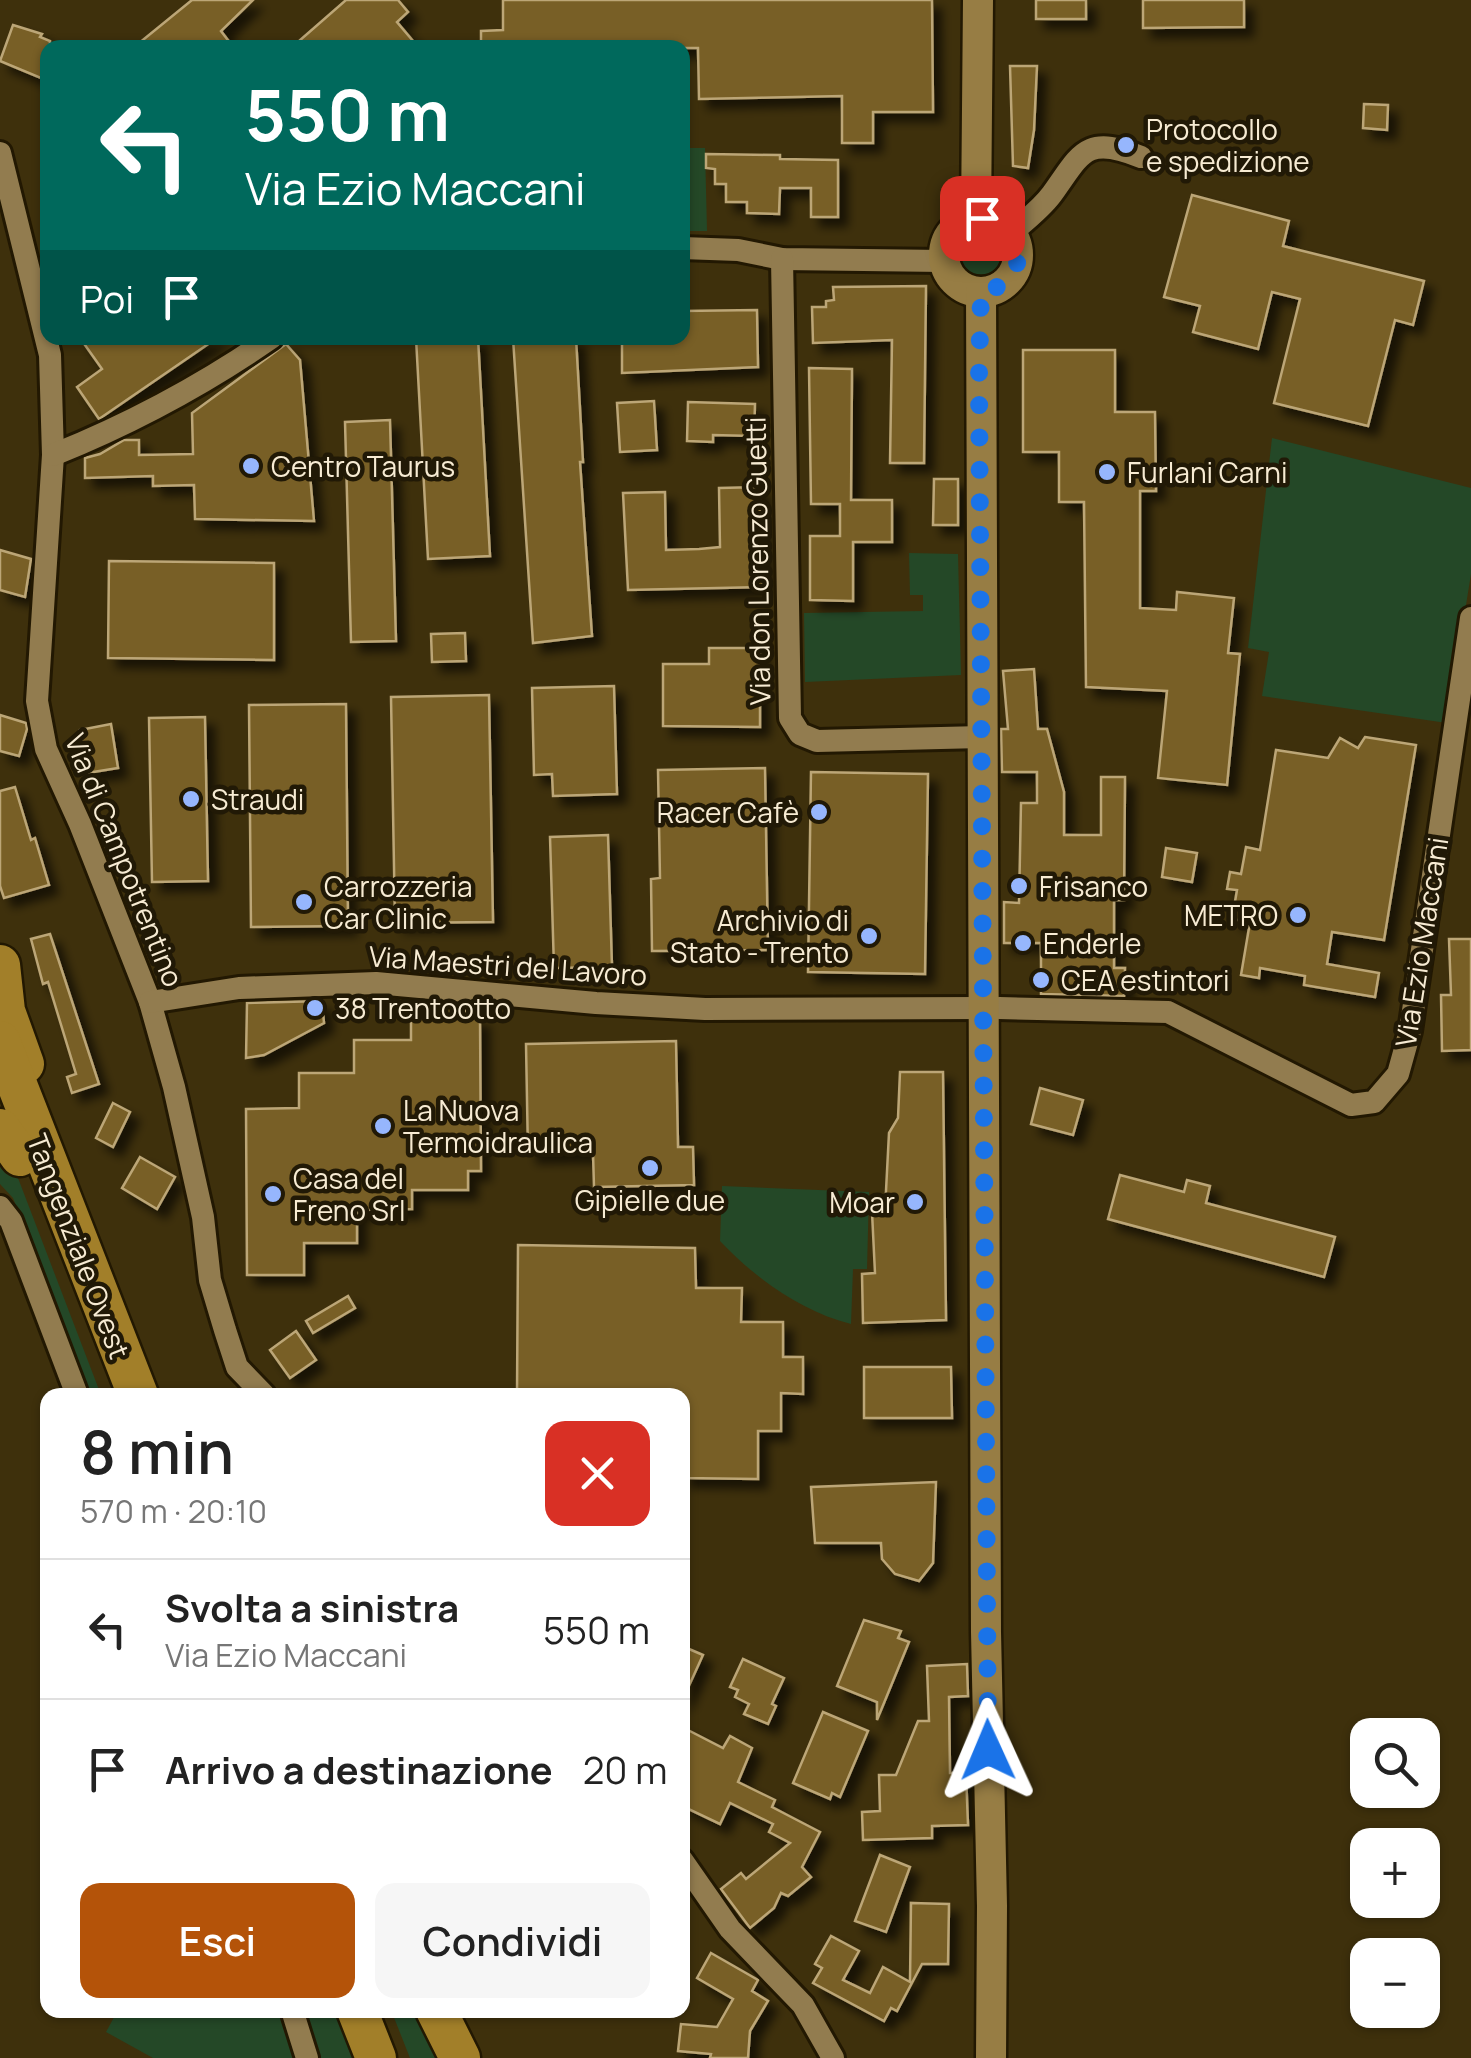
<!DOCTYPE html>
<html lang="it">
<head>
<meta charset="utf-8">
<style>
	:root { --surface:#fff; --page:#f6f6f6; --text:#222; --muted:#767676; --line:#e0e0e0; --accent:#b45309 }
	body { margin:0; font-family:Manrope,sans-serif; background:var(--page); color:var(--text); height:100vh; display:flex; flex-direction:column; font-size:38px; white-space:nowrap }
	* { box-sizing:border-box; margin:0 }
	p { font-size:32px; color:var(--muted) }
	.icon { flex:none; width:55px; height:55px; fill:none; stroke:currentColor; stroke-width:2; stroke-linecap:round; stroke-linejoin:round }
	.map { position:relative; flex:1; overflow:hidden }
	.drawer { position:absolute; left:40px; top:1388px; width:650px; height:630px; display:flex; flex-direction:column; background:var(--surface); border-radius:20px; box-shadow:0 2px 8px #0004 }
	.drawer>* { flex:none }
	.banner { position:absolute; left:40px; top:40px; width:650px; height:305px; border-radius:20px; box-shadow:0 2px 8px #0004; background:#00695c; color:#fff; overflow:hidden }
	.tools { position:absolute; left:1350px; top:1718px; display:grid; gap:20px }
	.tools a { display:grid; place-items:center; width:90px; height:90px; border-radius:20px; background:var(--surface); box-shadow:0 2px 8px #0004; font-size:50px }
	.pin { position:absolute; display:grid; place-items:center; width:85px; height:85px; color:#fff; margin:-42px; border-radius:20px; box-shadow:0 5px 15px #0006 }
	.me { position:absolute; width:110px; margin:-55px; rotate:359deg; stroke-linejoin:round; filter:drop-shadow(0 0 8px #0008) }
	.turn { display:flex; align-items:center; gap:35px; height:210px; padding:0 40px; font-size:45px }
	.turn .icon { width:130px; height:130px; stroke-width:2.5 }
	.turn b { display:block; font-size:70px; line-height:85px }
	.then { display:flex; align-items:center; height:95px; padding:0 40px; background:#0003; gap:20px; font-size:38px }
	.round { display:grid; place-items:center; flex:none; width:105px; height:105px; border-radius:20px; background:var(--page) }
	.summary { display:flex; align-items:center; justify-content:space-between; height:170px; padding:0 40px }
	h1 { font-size:60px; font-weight:600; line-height:75px }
	.cta { display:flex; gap:20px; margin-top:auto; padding:20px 40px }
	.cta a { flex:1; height:115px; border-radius:20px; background:var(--accent); color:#fff; font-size:40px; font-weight:600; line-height:115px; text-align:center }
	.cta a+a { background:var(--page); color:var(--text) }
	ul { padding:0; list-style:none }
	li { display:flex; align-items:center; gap:30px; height:140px; padding:0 40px; border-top:2px solid var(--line) }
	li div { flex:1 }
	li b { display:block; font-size:38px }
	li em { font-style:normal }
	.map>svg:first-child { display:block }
	.green { fill:#244827 }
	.building { fill:#785f25; stroke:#bca677; stroke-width:2.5; filter:url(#shadow) }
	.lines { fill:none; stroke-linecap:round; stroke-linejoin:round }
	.street-casing { stroke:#221802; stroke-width:28 }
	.secondary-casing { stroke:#221802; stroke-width:35 }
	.highway-casing { stroke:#221802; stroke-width:45 }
	.street { stroke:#927c4f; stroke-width:22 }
	.secondary { stroke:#977d44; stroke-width:30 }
	.highway { stroke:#a27f29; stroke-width:40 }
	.route { stroke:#1a73e8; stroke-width:18; stroke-dasharray:0 32.4 }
	.poi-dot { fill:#96b6fd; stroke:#211906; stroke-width:4 }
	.labels { text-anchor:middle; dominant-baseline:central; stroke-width:9; stroke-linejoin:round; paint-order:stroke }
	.poi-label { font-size:28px; fill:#f7ebd3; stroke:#211906; text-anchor:start }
	.street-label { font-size:28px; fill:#f7ebd3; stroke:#211906 }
</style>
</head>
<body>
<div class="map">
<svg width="1471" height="2058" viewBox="0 0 1471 2058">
	<defs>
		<filter id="shadow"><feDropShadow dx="9" dy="9" stdDeviation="5" flood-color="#0009"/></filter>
	</defs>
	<rect width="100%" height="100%" fill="#3e300c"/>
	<g class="green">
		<path d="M682 148H705L707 231H683Z"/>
		<circle cx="981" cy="255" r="20"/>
		<path d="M1272 438 1471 488V574L1447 723 1262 696 1269 652 1248 648Z"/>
		<path d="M909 553 958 554 961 675 805 682 804 613 923 611V595H910Z"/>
		<path d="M0 1147 18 1178 101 1395H89L13 1198 0 1184Z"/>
		<path d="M722 1186 869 1192 867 1269H853L851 1324C801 1311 756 1279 720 1241Z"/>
		<path d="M118 2010H284L299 2058H153L106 2032Z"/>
		<path d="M302 2010H340L356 2058H317Z"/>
		<path d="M391 2010H423L448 2058H410Z"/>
	</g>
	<g class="building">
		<path d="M192 0H253L221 31 234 48H133Z"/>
		<path d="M346 0H398L408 12 397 22 419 48H291Z"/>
		<path d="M503 0H932L933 112H873V143H842V96L699 99 698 48H481V31L503 30Z"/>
		<rect x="1036" y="0" width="50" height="19"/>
		<path d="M1143 0H1244V27L1143 28Z"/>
		<path d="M13 25 42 34 40 37 50 41 48 81 0 61Z"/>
		<path d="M1010 66H1037L1034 130 1028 168 1013 166Z"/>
		<path d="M1364 104 1388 105 1387 130 1363 128Z"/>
		<path d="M706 154 780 155V159L838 160V217H811V188H780L779 214 747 213V202H726V184H715V169L706 168Z"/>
		<path d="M1192 195 1289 221 1283 246 1424 281 1413 325 1395 320 1368 426 1274 403 1300 299 1272 292 1258 349 1193 332 1200 306 1164 297Z"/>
		<path d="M926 286 924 463H890L892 340 813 343 812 307H826V301L834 300 833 287Z"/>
		<path d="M757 310 758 367 622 373V338H682V311Z"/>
		<path d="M80 338H217L99 419 77 387 102 369Z"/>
		<path d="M416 338H478L490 556 428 559Z"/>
		<path d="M513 338H576L583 462H580L592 636 533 643Z"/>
		<path d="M286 344 300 360 314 521 195 519 194 485 153 486V476L85 478V458L100 454 124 440H139V455L193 454 192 413Z"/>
		<path d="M1023 350H1115V412H1155L1156 491H1140V608L1176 610 1177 592 1234 598 1228 653 1240 654 1227 785 1158 778 1167 691 1086 687 1084 502H1059V452H1023Z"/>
		<path d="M809 368 852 369 851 500H892V542H853V601L810 600V536H840V504H811Z"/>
		<path d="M654 401 657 450 620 452 617 403Z"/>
		<path d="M688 402 755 404 754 436 713 435V442L687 441Z"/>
		<path d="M390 420 396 641 351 642 345 422Z"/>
		<path d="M934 479H958V525H933Z"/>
		<path d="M760 487 763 587 628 590 623 493 665 492 666 550 699 549 720 547 719 488Z"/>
		<path d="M0 550 31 559 25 597 0 590Z"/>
		<path d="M109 561 274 563V660L108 658Z"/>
		<path d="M465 633 466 661 432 662 431 634Z"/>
		<path d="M709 648H760V727L663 726V664H709Z"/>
		<path d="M1034 669 1038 729H1047L1064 792V835H1101V777H1125L1124 900H1114V968H1125L1124 996 1041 994V943H1004V902L1019 903 1021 803H1037V772H1002L1001 729H1008L1003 671Z"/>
		<path d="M614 686 617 794 553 796 552 774 534 775 532 688Z"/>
		<path d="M489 695 493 922 395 923 391 697Z"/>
		<path d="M346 704 348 926 251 927 249 705Z"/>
		<path d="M0 715 26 723 27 729 19 756 0 751Z"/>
		<path d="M205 717 208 881 152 882 149 718Z"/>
		<path d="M111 724 118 768 87 773 80 730Z"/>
		<path d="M1365 737 1416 745 1384 940 1332 932 1327 964 1379 973 1375 997 1304 985 1305 976 1260 968 1259 978 1241 975 1250 922 1232 919 1237 890 1227 889 1230 872 1241 874 1246 847 1260 850 1276 750 1328 758 1340 738 1358 748Z"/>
		<path d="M765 768 768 950 652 951 651 879 660 878 658 770Z"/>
		<path d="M811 772 928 774 925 974 808 972Z"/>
		<path d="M15 787 31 840 35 838 49 885 4 898 0 886V791Z"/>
		<path d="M608 835 612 967 554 968 550 837Z"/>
		<path d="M1166 848 1197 853 1192 882 1162 877Z"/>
		<path d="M50 934 99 1084 72 1093 67 1077 76 1074 48 982 43 984 31 939Z"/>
		<path d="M1449 939H1471V1050L1442 1051 1441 995H1451Z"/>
		<path d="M322 1001 324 1023 264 1055 246 1058 247 1003Z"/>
		<path d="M411 1002 466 1006V1018H480L481 1171H468V1190H412V1209L357 1210V1243H304V1275H247L246 1109 299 1108V1073H354V1040H411Z"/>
		<path d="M676 1041 678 1147H693L694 1185 594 1187 593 1153 528 1154 526 1044Z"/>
		<path d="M900 1072H943L946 1320 863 1323 862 1274 875 1273 872 1212 885 1210 889 1133 898 1118Z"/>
		<path d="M1040 1088 1083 1100 1073 1135 1031 1124Z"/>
		<path d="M113 1103 130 1112 113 1147 96 1138Z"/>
		<path d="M140 1157 175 1177 157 1209 122 1188Z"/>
		<path d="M1120 1175 1184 1192 1187 1180 1210 1186 1206 1203 1335 1237 1324 1277 1108 1219Z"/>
		<path d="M518 1245 695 1248 696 1288H742L741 1322H783V1357H803V1394L781 1393V1431H758V1479L682 1478V1395H517Z"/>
		<path d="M348 1296 355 1308 313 1333 306 1321Z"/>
		<path d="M296 1331 316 1360 290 1378 270 1350Z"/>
		<path d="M864 1367H951L952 1418H864Z"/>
		<path d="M936 1482 933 1563 919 1581 895 1574 882 1559 881 1543H815L811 1487Z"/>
		<path d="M864 1620 901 1631 898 1638 909 1642 877 1720V1702L837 1686Z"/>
		<path d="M682 1646 703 1655 682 1701Z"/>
		<path d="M743 1659 784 1678 772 1704 776 1706 768 1724 744 1714 749 1704 735 1697 738 1690 730 1687Z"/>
		<path d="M967 1664 968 1696 949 1697 950 1773H966L968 1825 932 1826V1838L863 1840 862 1812 880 1811 879 1775H896L918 1721H929L927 1666Z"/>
		<path d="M823 1712 868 1731 840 1797 832 1793 830 1799 793 1783Z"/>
		<path d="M682 1727 723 1748 730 1736 752 1748 738 1782 775 1800 772 1807 820 1832 802 1867 811 1877 788 1896 781 1893 774 1908 750 1928 721 1889 741 1873 746 1879 790 1843 769 1832 773 1824 730 1803 720 1824 682 1806Z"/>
		<path d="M880 1855 910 1867 886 1932 855 1921Z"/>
		<path d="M911 1903 949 1904 948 1964H922L897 2011 891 2008 884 2021 813 1983 822 1968 815 1964 831 1936 859 1951 843 1980 870 1993 883 1967 910 1982Z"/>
		<path d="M711 1953 758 1980 752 1991 768 2001 750 2031 748 2058H710L711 2054 678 2051 681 2024 717 2027 733 1999 697 1978Z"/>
	</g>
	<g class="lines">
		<g class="street-casing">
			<g id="street">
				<path d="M0 153 50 355 53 455 37 701 46 749 80 824 150 1002 174 1087 203 1217 210 1280 225 1330 237 1367 264 1395"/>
				<path d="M1011 233C1025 221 1041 209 1052 194 1081 154 1085 134 1141 157"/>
				<path d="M682 248 738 250 782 259 944 261"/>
				<path d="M782 259 790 718 800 734 817 741 982 737"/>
				<path d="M53 455C130 424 203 385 271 338"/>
				<path d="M150 1002 239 988 376 983 596 1003 705 1009 983 1008"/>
				<path d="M999 1008 1168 1012 1351 1105 1374 1102 1398 1074 1410 1031 1471 618"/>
				<path d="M0 1207 11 1221 77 1395"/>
				<path d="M682 1860 730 1929 803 2005 833 2058"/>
				<path d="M292 2010 307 2058"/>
			</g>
		</g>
		<g class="secondary-casing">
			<g id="secondary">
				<circle cx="981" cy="255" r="37"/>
				<path d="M976 218 978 0"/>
				<path d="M981 292 986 1632 992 1906 991 2058"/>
			</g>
		</g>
		<g class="highway-casing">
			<g id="highway">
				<path d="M0 965 5 1011 24 1064"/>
				<path d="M0 1041 138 1395"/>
				<path d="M0 1129 20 1156"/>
				<path d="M357 2010 376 2058"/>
				<path d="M436 2010 460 2058"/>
			</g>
		</g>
		<use href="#street" class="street"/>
		<use href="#secondary" class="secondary"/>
		<use href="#highway" class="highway"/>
	</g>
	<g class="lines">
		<path class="route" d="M982 218C1031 226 1030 284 981 292L979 376 988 1750"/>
	</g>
	<g class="poi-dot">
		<circle cx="1126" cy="145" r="10"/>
		<circle cx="251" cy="466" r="10"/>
		<circle cx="1107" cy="472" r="10"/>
		<circle cx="191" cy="799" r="10"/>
		<circle cx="819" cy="812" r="10"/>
		<circle cx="1019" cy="886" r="10"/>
		<circle cx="304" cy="902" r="10"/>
		<circle cx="1298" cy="915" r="10"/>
		<circle cx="869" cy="936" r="10"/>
		<circle cx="1023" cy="943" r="10"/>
		<circle cx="1041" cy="980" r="10"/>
		<circle cx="315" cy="1008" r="10"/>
		<circle cx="383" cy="1126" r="10"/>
		<circle cx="650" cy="1168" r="10"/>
		<circle cx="273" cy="1194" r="10"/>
		<circle cx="915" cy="1202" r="10"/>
	</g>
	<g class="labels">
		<g class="poi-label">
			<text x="1146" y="129">Protocollo<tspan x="1146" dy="32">e spedizione</tspan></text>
			<text x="271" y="466">Centro Taurus</text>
			<text x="1127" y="472">Furlani Carni</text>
			<text x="211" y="799">Straudi</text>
			<text x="799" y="812" text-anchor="end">Racer Cafè</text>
			<text x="324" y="886">Carrozzeria<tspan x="324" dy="32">Car Clinic</tspan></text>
			<text x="1039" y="886">Frisanco</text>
			<text x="1278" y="915" text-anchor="end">METRO</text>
			<text x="849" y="920" text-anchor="end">Archivio di<tspan x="849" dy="32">Stato - Trento</tspan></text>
			<text x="1043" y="943">Enderle</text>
			<text x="1061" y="980">CEA estintori</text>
			<text x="335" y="1008">38 Trentootto</text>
			<text x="403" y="1110">La Nuova<tspan x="403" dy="32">Termoidraulica</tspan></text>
			<text x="293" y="1178">Casa del<tspan x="293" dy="32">Freno Srl</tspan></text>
			<text x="650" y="1200" text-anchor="middle">Gipielle due</text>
			<text x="895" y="1202" text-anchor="end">Moar</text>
		</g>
		<g class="street-label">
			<text transform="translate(757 561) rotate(-91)">Via don Lorenzo Guetti</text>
			<text transform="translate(125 860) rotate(68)">Via di Campotrentino</text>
			<text transform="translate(1421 942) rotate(-81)">Via Ezio Maccani</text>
			<text transform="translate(508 965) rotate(4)">Via Maestri del Lavoro</text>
			<text transform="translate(79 1246) rotate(69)">Tangenziale Ovest</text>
		</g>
	</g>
</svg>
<div class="tools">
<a><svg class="icon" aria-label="search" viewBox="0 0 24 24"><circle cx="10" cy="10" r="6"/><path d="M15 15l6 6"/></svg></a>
<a>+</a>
<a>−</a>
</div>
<div class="pin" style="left:982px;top:218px;background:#d93025"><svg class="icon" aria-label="arrive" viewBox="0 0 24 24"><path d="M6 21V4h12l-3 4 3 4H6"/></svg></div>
<svg class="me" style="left:988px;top:1750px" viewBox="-20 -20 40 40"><path d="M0-17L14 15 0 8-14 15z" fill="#1a73e8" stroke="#fff" stroke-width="4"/></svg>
<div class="banner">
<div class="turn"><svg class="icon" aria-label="left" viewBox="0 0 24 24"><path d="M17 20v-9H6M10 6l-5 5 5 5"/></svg><div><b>550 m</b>Via Ezio Maccani</div></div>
<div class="then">Poi<svg class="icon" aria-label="arrive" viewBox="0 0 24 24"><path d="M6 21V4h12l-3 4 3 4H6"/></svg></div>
</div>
<section class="drawer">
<div class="summary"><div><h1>8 min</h1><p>570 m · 20:10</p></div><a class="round" style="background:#d93025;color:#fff"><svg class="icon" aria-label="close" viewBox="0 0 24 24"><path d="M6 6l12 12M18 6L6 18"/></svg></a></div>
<ul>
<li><svg class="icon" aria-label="left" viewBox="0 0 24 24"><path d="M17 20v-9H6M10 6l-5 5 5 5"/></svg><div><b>Svolta a sinistra</b><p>Via Ezio Maccani</p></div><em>550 m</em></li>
<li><svg class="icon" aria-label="arrive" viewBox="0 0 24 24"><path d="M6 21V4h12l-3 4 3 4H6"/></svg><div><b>Arrivo a destinazione</b></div><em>20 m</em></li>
</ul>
<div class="cta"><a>Esci</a><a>Condividi</a></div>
</section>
</div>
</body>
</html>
